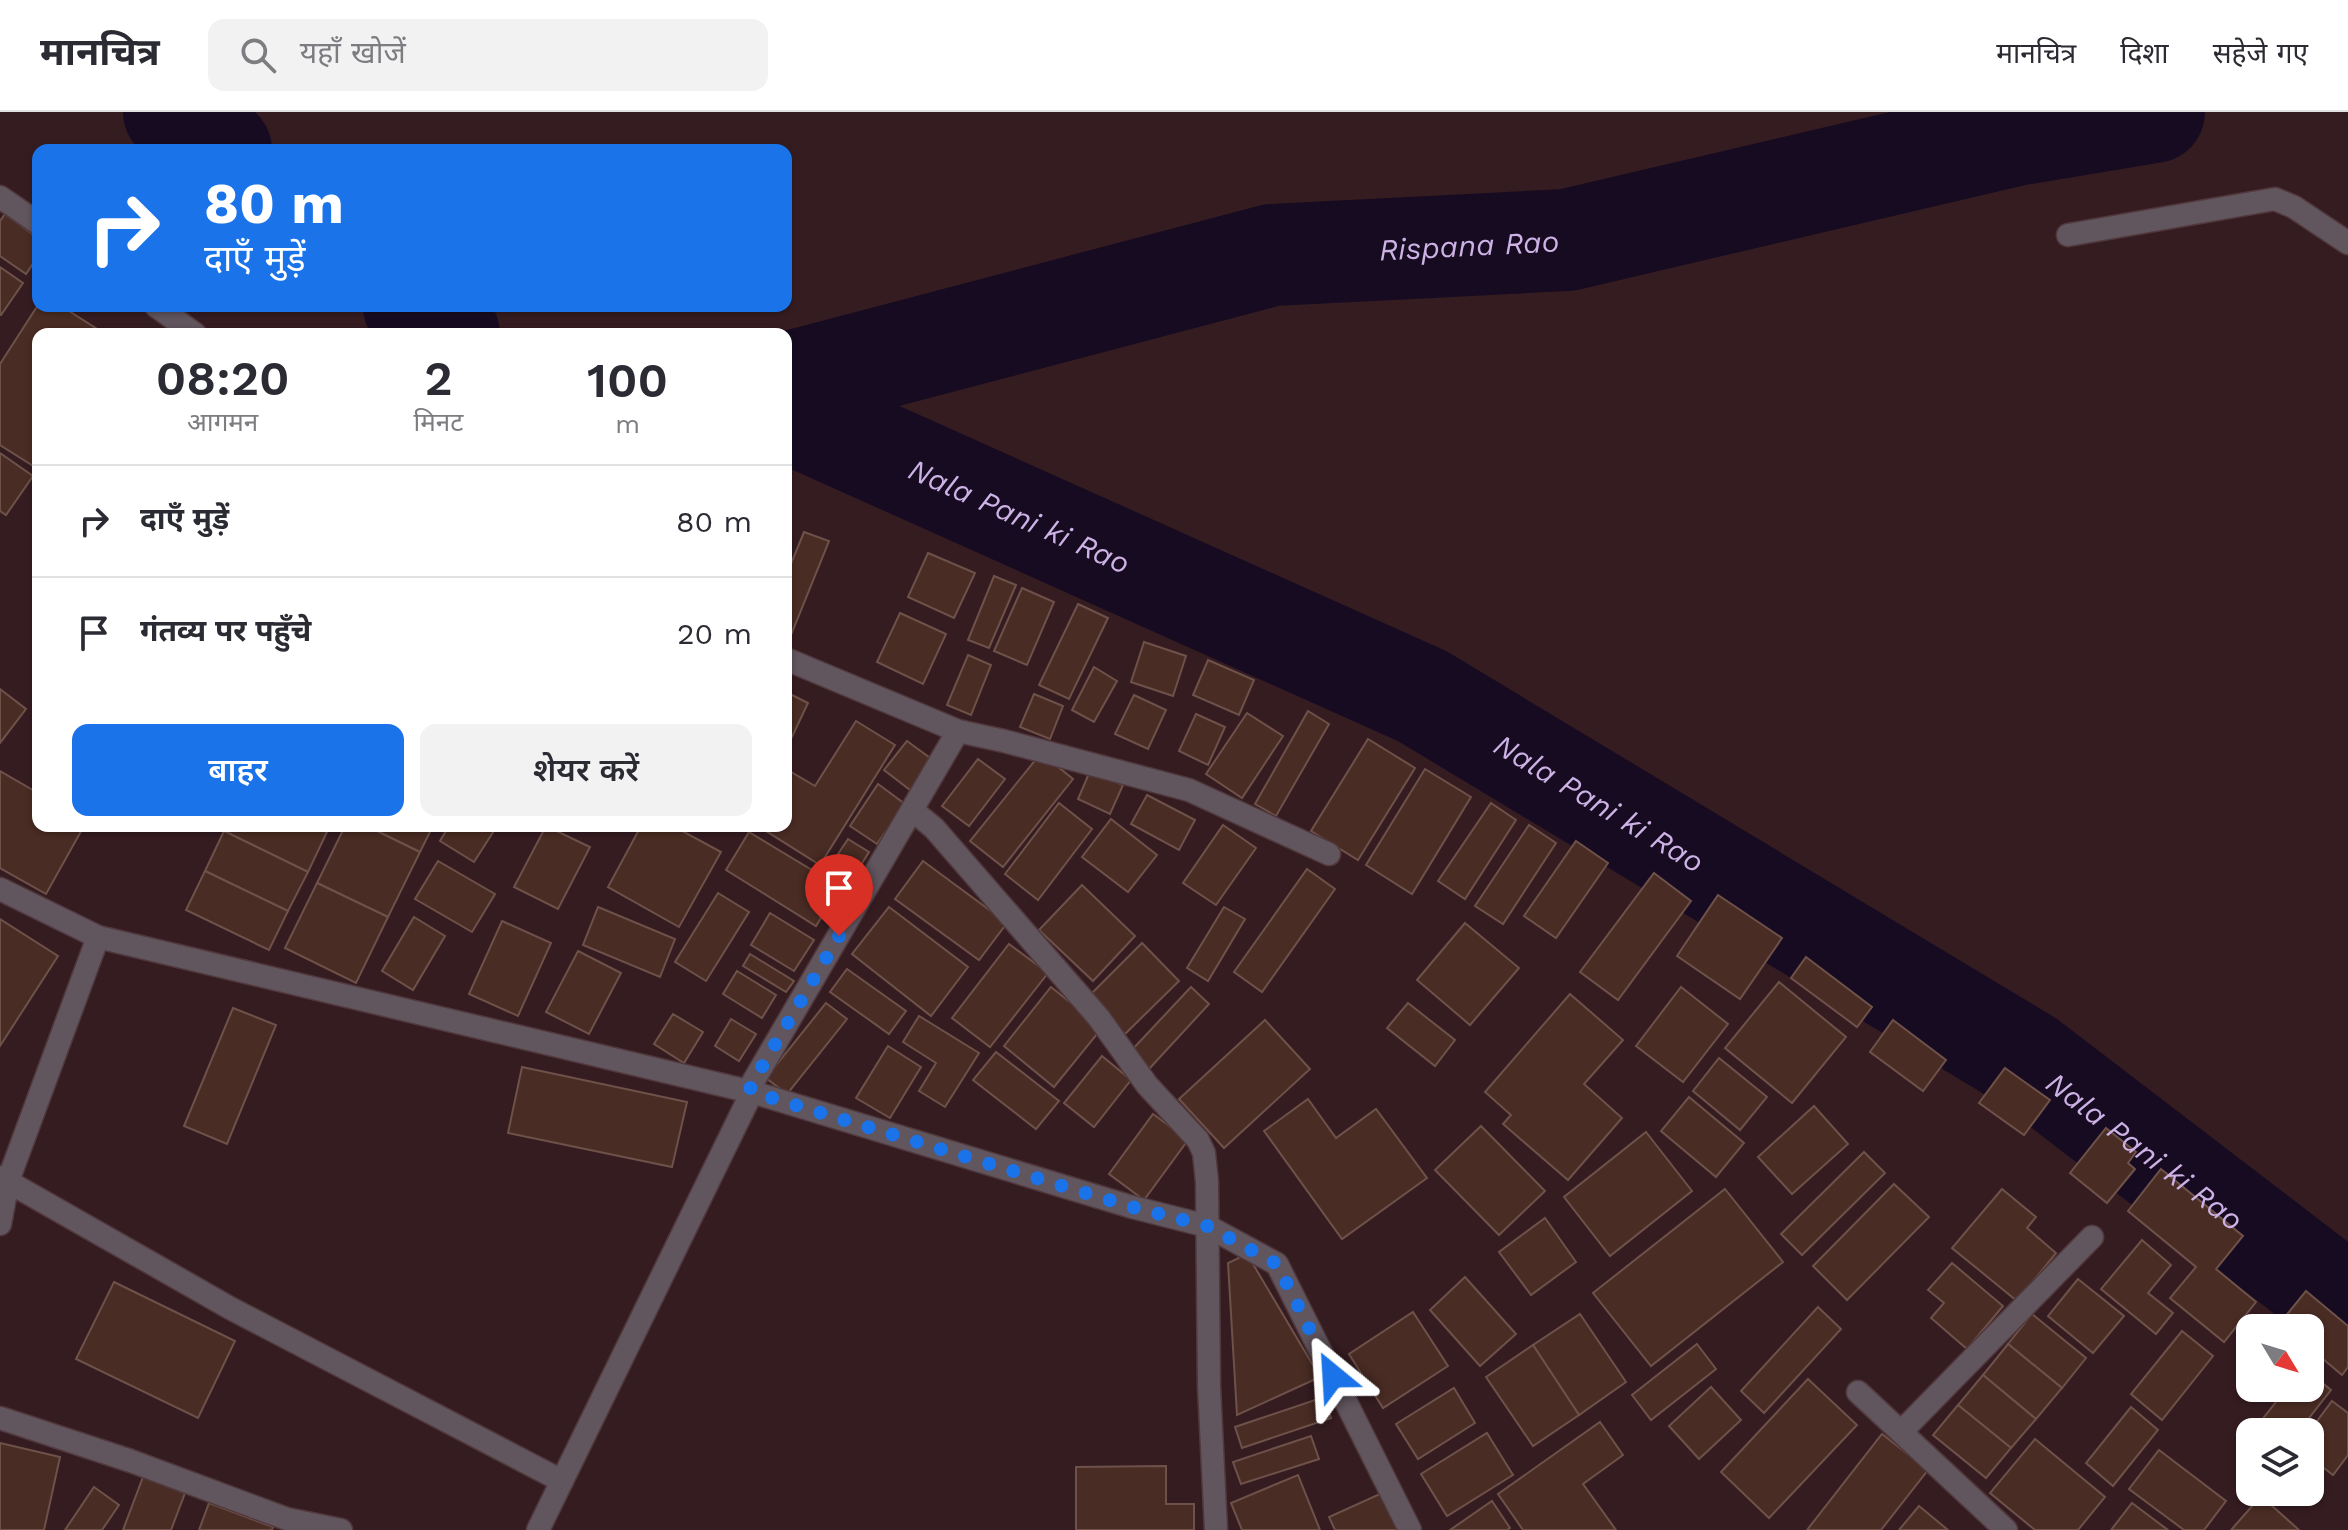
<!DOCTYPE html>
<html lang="hi">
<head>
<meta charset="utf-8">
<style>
	:root { --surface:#fff; --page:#f2f2f3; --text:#2b2b33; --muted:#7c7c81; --line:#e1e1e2; --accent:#1a73e8 }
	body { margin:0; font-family:"Work Sans","Noto Sans Devanagari",sans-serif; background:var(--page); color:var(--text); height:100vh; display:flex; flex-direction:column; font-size:30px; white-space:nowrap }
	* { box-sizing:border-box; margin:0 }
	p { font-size:26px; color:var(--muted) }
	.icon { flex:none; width:44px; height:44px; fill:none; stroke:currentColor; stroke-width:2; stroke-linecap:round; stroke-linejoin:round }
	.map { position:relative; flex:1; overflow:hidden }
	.side { position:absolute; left:32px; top:216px; width:760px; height:504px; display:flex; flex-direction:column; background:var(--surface); border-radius:16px; box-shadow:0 2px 6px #0004 }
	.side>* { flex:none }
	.guide { position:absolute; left:32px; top:32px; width:760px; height:168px; border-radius:16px; box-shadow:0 2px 6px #0004; background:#1a73e8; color:#fff; overflow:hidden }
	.needle { width:52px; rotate:128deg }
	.tools { position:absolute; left:2236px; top:1202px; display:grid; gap:16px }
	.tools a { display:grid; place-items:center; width:88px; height:88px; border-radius:16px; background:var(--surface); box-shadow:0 2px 6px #0004; font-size:40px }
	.pin { position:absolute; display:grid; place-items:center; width:68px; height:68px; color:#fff; margin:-82px -34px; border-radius:50% 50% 50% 0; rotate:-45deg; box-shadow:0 0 8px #0007 }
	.pin .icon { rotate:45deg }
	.me { position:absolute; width:88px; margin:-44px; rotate:333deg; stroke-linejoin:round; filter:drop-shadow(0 0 6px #0008) }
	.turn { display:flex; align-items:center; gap:28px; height:168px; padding:0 40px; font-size:36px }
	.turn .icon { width:104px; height:104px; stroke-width:2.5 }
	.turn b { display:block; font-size:56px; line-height:68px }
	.eta { display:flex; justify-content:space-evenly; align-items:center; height:136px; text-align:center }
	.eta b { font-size:48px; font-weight:600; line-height:56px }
	.action { display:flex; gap:16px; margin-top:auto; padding:16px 40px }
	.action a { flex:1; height:92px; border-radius:16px; background:var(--accent); color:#fff; font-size:32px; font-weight:600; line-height:92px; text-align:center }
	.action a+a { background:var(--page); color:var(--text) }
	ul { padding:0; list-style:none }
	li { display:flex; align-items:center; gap:24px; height:112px; padding:0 40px; border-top:2px solid var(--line) }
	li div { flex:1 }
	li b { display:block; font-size:30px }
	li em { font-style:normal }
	header { display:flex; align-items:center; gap:48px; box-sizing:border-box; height:112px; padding:0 40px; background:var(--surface); border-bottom:2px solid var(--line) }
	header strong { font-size:38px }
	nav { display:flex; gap:44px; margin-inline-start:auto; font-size:28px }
	.search { width:560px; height:72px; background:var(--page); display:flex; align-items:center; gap:20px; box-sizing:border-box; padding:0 28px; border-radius:16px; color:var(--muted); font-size:30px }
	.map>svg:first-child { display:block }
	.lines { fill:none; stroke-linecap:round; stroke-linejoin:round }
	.river { stroke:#170b21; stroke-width:102 }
	.building { fill:#492c24; stroke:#6e524a; stroke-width:2 }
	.minor-casing { stroke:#50383d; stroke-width:25 }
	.minor { stroke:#61555e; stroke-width:22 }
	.route { stroke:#1a73e8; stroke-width:14; stroke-dasharray:0 25.2 }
	.labels { text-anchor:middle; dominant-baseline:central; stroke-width:8; stroke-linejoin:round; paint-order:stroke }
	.water-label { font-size:30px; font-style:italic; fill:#cdb2e5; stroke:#2a1318 }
</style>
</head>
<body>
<header>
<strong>मानचित्र</strong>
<div class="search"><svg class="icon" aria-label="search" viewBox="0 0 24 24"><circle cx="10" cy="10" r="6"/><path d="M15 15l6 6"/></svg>यहाँ खोजें</div>
<nav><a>मानचित्र</a><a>दिशा</a><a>सहेजे गए</a></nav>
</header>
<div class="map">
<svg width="2348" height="1418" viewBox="0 0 2348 1418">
	<rect width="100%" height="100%" fill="#351c21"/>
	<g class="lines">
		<g class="river">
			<path d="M174 0 221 38"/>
			<path d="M414 194 449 222"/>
			<path id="s1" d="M786 271 1272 143 1567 128 2015 23 2154 0"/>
			<path id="s2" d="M786 299 1422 584 2028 949 2348 1194"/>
		</g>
	</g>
	<g class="building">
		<path d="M5 102 38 126V144L26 162 0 144V109Z"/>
		<path d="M0 155 23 171 1 203H0Z"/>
		<path d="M38 193 61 194 105 222H38V357L0 333V252Z"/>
		<path d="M0 341 33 364 6 403 0 399Z"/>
		<path d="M804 420 829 429 791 523 786 521V464Z"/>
		<path d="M928 441 975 461 954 506 908 485Z"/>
		<path d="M994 464 1016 473 989 536 968 528Z"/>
		<path d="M1022 476 1054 490 1027 553 994 539Z"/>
		<path d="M1078 492 1108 506 1069 587 1039 573Z"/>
		<path d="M900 501 946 522 923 572 877 550Z"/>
		<path d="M1144 530 1186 544 1173 584 1131 570Z"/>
		<path d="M968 543 991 553 971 603 947 593Z"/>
		<path d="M1208 548 1254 568 1239 603 1193 583Z"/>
		<path d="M1094 555 1117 569 1094 610 1072 598Z"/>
		<path d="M0 577 26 597 0 631Z"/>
		<path d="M786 580 808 591 792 625 786 622Z"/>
		<path d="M1034 582 1063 594 1050 627 1020 615Z"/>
		<path d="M1134 583 1166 598 1148 637 1115 622Z"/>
		<path d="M1308 599 1329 612 1276 704 1255 692Z"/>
		<path d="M1247 601 1283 624 1242 686 1206 662Z"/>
		<path d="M1196 602 1225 615 1208 653 1179 639Z"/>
		<path d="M856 609 895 633 820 753 758 714H786V657L815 674Z"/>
		<path d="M1368 627 1415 656 1358 748 1311 719Z"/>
		<path d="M907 629 937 651 914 681 884 658Z"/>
		<path d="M1041 641 1073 667 1003 755 970 729Z"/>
		<path d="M978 647 1005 667 969 714 942 694Z"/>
		<path d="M1425 657 1471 685 1412 782 1366 753Z"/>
		<path d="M0 659 38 681V714H84L46 782 0 756Z"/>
		<path d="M1090 659 1123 673 1110 702 1078 687Z"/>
		<path d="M878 672 905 692 877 732 850 714Z"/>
		<path d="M1147 683 1195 708 1179 738 1131 712Z"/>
		<path d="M1059 691 1092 717 1038 788 1005 762Z"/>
		<path d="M1491 691 1516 708 1465 787 1438 769Z"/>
		<path d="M1111 707 1157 743 1128 780 1082 745Z"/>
		<path d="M1223 713 1256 736 1216 793 1183 771Z"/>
		<path d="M1529 713 1556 731 1503 812 1475 794Z"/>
		<path d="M226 714H314L327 720 308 760 224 719Z"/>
		<path d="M345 714H367L420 740 388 805 317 771Z"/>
		<path d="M367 714H433L420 740Z"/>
		<path d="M449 714H497L474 750 440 729Z"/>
		<path d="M546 714 590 735 558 797 514 775Z"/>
		<path d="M641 714H673L721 740 679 815 608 775Z"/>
		<path d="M224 719 308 760 288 799 205 759Z"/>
		<path d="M749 720 840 775 816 814 726 758Z"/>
		<path d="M848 727 869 740 849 772 828 757Z"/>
		<path d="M1576 729 1608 751 1556 826 1524 804Z"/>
		<path d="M438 749 495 782 472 820 415 787Z"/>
		<path d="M923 749 1007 811 979 848 895 787Z"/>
		<path d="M1307 757 1335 777 1262 880 1234 860Z"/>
		<path d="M205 759 288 799 269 838 186 798Z"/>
		<path d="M1654 761 1691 789 1618 888 1580 860Z"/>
		<path d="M317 771 388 805 356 871 285 836Z"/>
		<path d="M1082 773 1135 824 1093 869 1039 818Z"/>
		<path d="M718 781 749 800 706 869 675 850Z"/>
		<path d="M1718 783 1782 826 1740 887 1677 844Z"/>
		<path d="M598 795 675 827 660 865 583 833Z"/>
		<path d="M889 795 968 855 931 904 852 842Z"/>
		<path d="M1224 795 1245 807 1208 869 1187 856Z"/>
		<path d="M770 801 814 828 794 859 751 833Z"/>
		<path d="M414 805 445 824 413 878 382 859Z"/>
		<path d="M0 807 58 844 0 934Z"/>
		<path d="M502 809 551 831 518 904 469 882Z"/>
		<path d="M1465 811 1519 856 1470 913 1417 868Z"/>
		<path d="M1142 831 1179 869 1125 922 1088 885Z"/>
		<path d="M1009 832 1048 861 990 935 952 906Z"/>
		<path d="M578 839 621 861 589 922 546 900Z"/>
		<path d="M750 842 794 869 786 880 743 854Z"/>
		<path d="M1806 845 1872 895 1857 915 1791 866Z"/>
		<path d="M847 857 906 899 889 922 830 880Z"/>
		<path d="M737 859 776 883 762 906 723 882Z"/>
		<path d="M1779 870 1846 925 1792 991 1725 936Z"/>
		<path d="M1051 875 1102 916 1054 975 1004 934Z"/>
		<path d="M1191 875 1209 892 1149 957 1130 940Z"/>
		<path d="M1681 875 1728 912 1683 970 1636 934Z"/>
		<path d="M1570 882 1623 928 1584 972 1622 1006 1568 1068 1503 1012 1511 1003 1485 980Z"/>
		<path d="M826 891 847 907 787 982 766 966Z"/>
		<path d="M1408 891 1455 928 1435 954 1387 916Z"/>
		<path d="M233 896 276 913 227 1032 184 1014Z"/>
		<path d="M673 902 703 920 684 951 654 932Z"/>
		<path d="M919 904 979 941 945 995 919 979 936 951 903 930Z"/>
		<path d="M731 907 756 922 739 949 715 934Z"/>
		<path d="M1265 908 1310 957 1224 1036 1179 987Z"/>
		<path d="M1893 908 1946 948 1923 979 1870 940Z"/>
		<path d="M888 934 921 955 890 1006 856 986Z"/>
		<path d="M996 940 1059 989 1036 1017 973 968Z"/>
		<path d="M1102 944 1131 968 1094 1015 1064 991Z"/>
		<path d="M1719 946 1767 985 1740 1018 1693 979Z"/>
		<path d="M522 955 687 990 672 1055 508 1021Z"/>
		<path d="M2005 956 2050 988 2024 1023 1979 991Z"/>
		<path d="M1689 985 1744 1031 1716 1065 1661 1019Z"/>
		<path d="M1308 987 1336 1026 1376 997 1427 1066 1342 1127 1264 1019Z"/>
		<path d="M1814 994 1848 1032 1792 1082 1758 1045Z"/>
		<path d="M1153 1002 1188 1028 1144 1088 1109 1062Z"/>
		<path d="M1481 1014 1545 1079 1499 1123 1435 1058Z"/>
		<path d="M2106 1016 2136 1040 2128 1051 2135 1057 2107 1091 2070 1061Z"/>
		<path d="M1646 1020 1692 1079 1610 1144 1564 1085Z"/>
		<path d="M1864 1040 1885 1061 1802 1143 1781 1122Z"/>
		<path d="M2161 1057 2243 1124 2216 1157 2256 1190 2224 1230 2170 1186 2196 1155 2128 1099Z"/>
		<path d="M1894 1072 1929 1105 1847 1188 1813 1154Z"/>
		<path d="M1725 1077 1783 1150 1651 1254 1593 1181Z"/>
		<path d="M2002 1077 2036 1105 2027 1116 2056 1141 2017 1189 1952 1136Z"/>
		<path d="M1545 1106 1576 1150 1531 1183 1499 1140Z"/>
		<path d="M2142 1128 2171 1153 2148 1181 2173 1201 2156 1222 2101 1177Z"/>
		<path d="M1247 1142 1320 1265 1237 1303 1228 1151Z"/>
		<path d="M1952 1151 2003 1194 1967 1237 1931 1206 1944 1191 1928 1178Z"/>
		<path d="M1465 1165 1516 1222 1480 1254 1430 1198Z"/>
		<path d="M2078 1167 2124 1204 2093 1241 2048 1204Z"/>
		<path d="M114 1170 235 1229 198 1306 76 1247Z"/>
		<path d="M2306 1179 2348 1214V1255L2342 1263 2310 1236V1216H2286L2280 1211Z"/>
		<path d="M1818 1195 1841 1217 1764 1301 1741 1279Z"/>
		<path d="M1413 1200 1448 1254 1383 1296 1349 1242Z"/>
		<path d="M1580 1202 1626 1270 1579 1303 1533 1233Z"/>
		<path d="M2032 1202 2086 1246 2062 1276 2008 1232Z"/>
		<path d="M2182 1219 2213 1244 2162 1308 2131 1282Z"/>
		<path d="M1697 1232 1716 1257 1651 1308 1632 1283Z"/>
		<path d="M2008 1232 2062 1276 2036 1307 1983 1263Z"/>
		<path d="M1533 1233 1579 1303 1533 1334 1486 1265Z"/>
		<path d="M2310 1261 2331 1278 2298 1320H2276L2261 1309 2287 1276H2310Z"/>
		<path d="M1983 1263 2036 1307 2011 1336 1958 1293Z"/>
		<path d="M1808 1267 1857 1313 1769 1406 1721 1360Z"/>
		<path d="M1711 1275 1741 1308 1699 1347 1669 1314Z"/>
		<path d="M1454 1276 1475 1311 1418 1347 1396 1312Z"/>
		<path d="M1324 1285 1331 1306 1242 1336 1235 1315Z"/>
		<path d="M2332 1289 2348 1301V1343L2333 1363 2310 1345 2309 1320Z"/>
		<path d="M1958 1293 2011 1336 1986 1366 1933 1323Z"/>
		<path d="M2131 1295 2158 1318 2113 1374 2086 1351Z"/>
		<path d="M1600 1310 1623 1343 1583 1372 1616 1418H1523L1498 1382Z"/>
		<path d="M1487 1321 1513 1363 1447 1404 1421 1362Z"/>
		<path d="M1882 1322 1928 1358 1881 1418H1807Z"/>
		<path d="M1311 1324 1319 1347 1241 1372 1233 1350Z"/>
		<path d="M2035 1327 2105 1385 2078 1418H2035L1990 1381Z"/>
		<path d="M0 1331 60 1345 44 1418H0Z"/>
		<path d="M2159 1338 2226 1389 2204 1418H2184L2129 1377Z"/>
		<path d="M1166 1354V1392H1194V1418H1076V1355Z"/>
		<path d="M1298 1363 1320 1418H1242L1231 1391Z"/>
		<path d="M143 1365 185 1381 171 1418H123Z"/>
		<path d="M94 1375 119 1393 102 1418H65Z"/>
		<path d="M1382 1381 1398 1418H1335L1329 1405Z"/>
		<path d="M2261 1384 2299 1418H2231Z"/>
		<path d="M1492 1389 1510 1416 1507 1418H1450Z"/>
		<path d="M209 1391 273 1415 272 1418H199Z"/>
		<path d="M2132 1391 2168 1418H2111Z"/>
		<path d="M1919 1394 1948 1418H1899Z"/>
	</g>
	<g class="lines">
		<g class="minor-casing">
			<g id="minor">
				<path d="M0 85 38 111"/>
				<path d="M2068 123 2275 87 2294 95 2348 131"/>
				<path d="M156 194 195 222"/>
				<path d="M786 547 958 619"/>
				<path d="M912 698 934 716 1099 906 1147 973 1198 1028 1204 1041 1207 1070 1209 1274 1216 1418"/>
				<path d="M0 777 98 825 752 980 1132 1095 1207 1114 1277 1152 1410 1418"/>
				<path d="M0 1065 230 1196 562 1369"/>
				<path d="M0 1112 8 1069 98 825"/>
				<path d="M1858 1280 2006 1418"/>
				<path d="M0 1306 131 1349 287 1407 341 1418"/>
				<path d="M1901 1320 2092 1125"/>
				<path d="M538 1418 752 980 750 975 958 619 1004 629 1189 678 1329 742"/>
			</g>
		</g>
		<use href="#minor" class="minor"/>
	</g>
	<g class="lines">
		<path class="route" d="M839 824 750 975 752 980 1132 1095 1207 1114 1277 1152 1333 1264"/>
	</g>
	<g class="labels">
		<g class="water-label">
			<text stroke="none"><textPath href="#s1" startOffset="700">Rispana Rao</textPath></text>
			<text stroke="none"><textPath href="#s2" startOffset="256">Nala Pani ki Rao</textPath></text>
			<text stroke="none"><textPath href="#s2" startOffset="904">Nala Pani ki Rao</textPath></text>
			<text stroke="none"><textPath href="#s2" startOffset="1552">Nala Pani ki Rao</textPath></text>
		</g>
	</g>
</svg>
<div class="tools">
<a><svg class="needle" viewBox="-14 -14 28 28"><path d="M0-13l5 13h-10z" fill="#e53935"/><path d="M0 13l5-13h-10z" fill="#7c7c81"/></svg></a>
<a><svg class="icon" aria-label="layers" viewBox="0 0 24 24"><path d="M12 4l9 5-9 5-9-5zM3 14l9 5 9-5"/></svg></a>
</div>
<div class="pin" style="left:839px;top:824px;background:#d93025"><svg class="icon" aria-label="arrive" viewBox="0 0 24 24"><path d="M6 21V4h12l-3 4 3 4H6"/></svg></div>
<svg class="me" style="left:1333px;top:1264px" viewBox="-20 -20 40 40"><path d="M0-17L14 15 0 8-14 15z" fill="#1a73e8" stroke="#fff" stroke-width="4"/></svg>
<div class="guide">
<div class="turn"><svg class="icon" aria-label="right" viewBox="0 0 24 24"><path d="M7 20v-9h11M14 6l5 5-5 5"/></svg><div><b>80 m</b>दाएँ मुड़ें</div></div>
</div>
<section class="side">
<div class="eta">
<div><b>08:20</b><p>आगमन</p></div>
<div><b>2</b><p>मिनट</p></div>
<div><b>100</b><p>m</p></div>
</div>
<ul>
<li><svg class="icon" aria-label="right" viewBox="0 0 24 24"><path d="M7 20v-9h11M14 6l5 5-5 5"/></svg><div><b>दाएँ मुड़ें</b></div><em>80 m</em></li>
<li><svg class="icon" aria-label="arrive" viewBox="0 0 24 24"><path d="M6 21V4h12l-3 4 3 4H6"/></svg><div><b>गंतव्य पर पहुँचे</b></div><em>20 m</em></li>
</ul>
<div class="action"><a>बाहर</a><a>शेयर करें</a></div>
</section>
</div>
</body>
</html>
